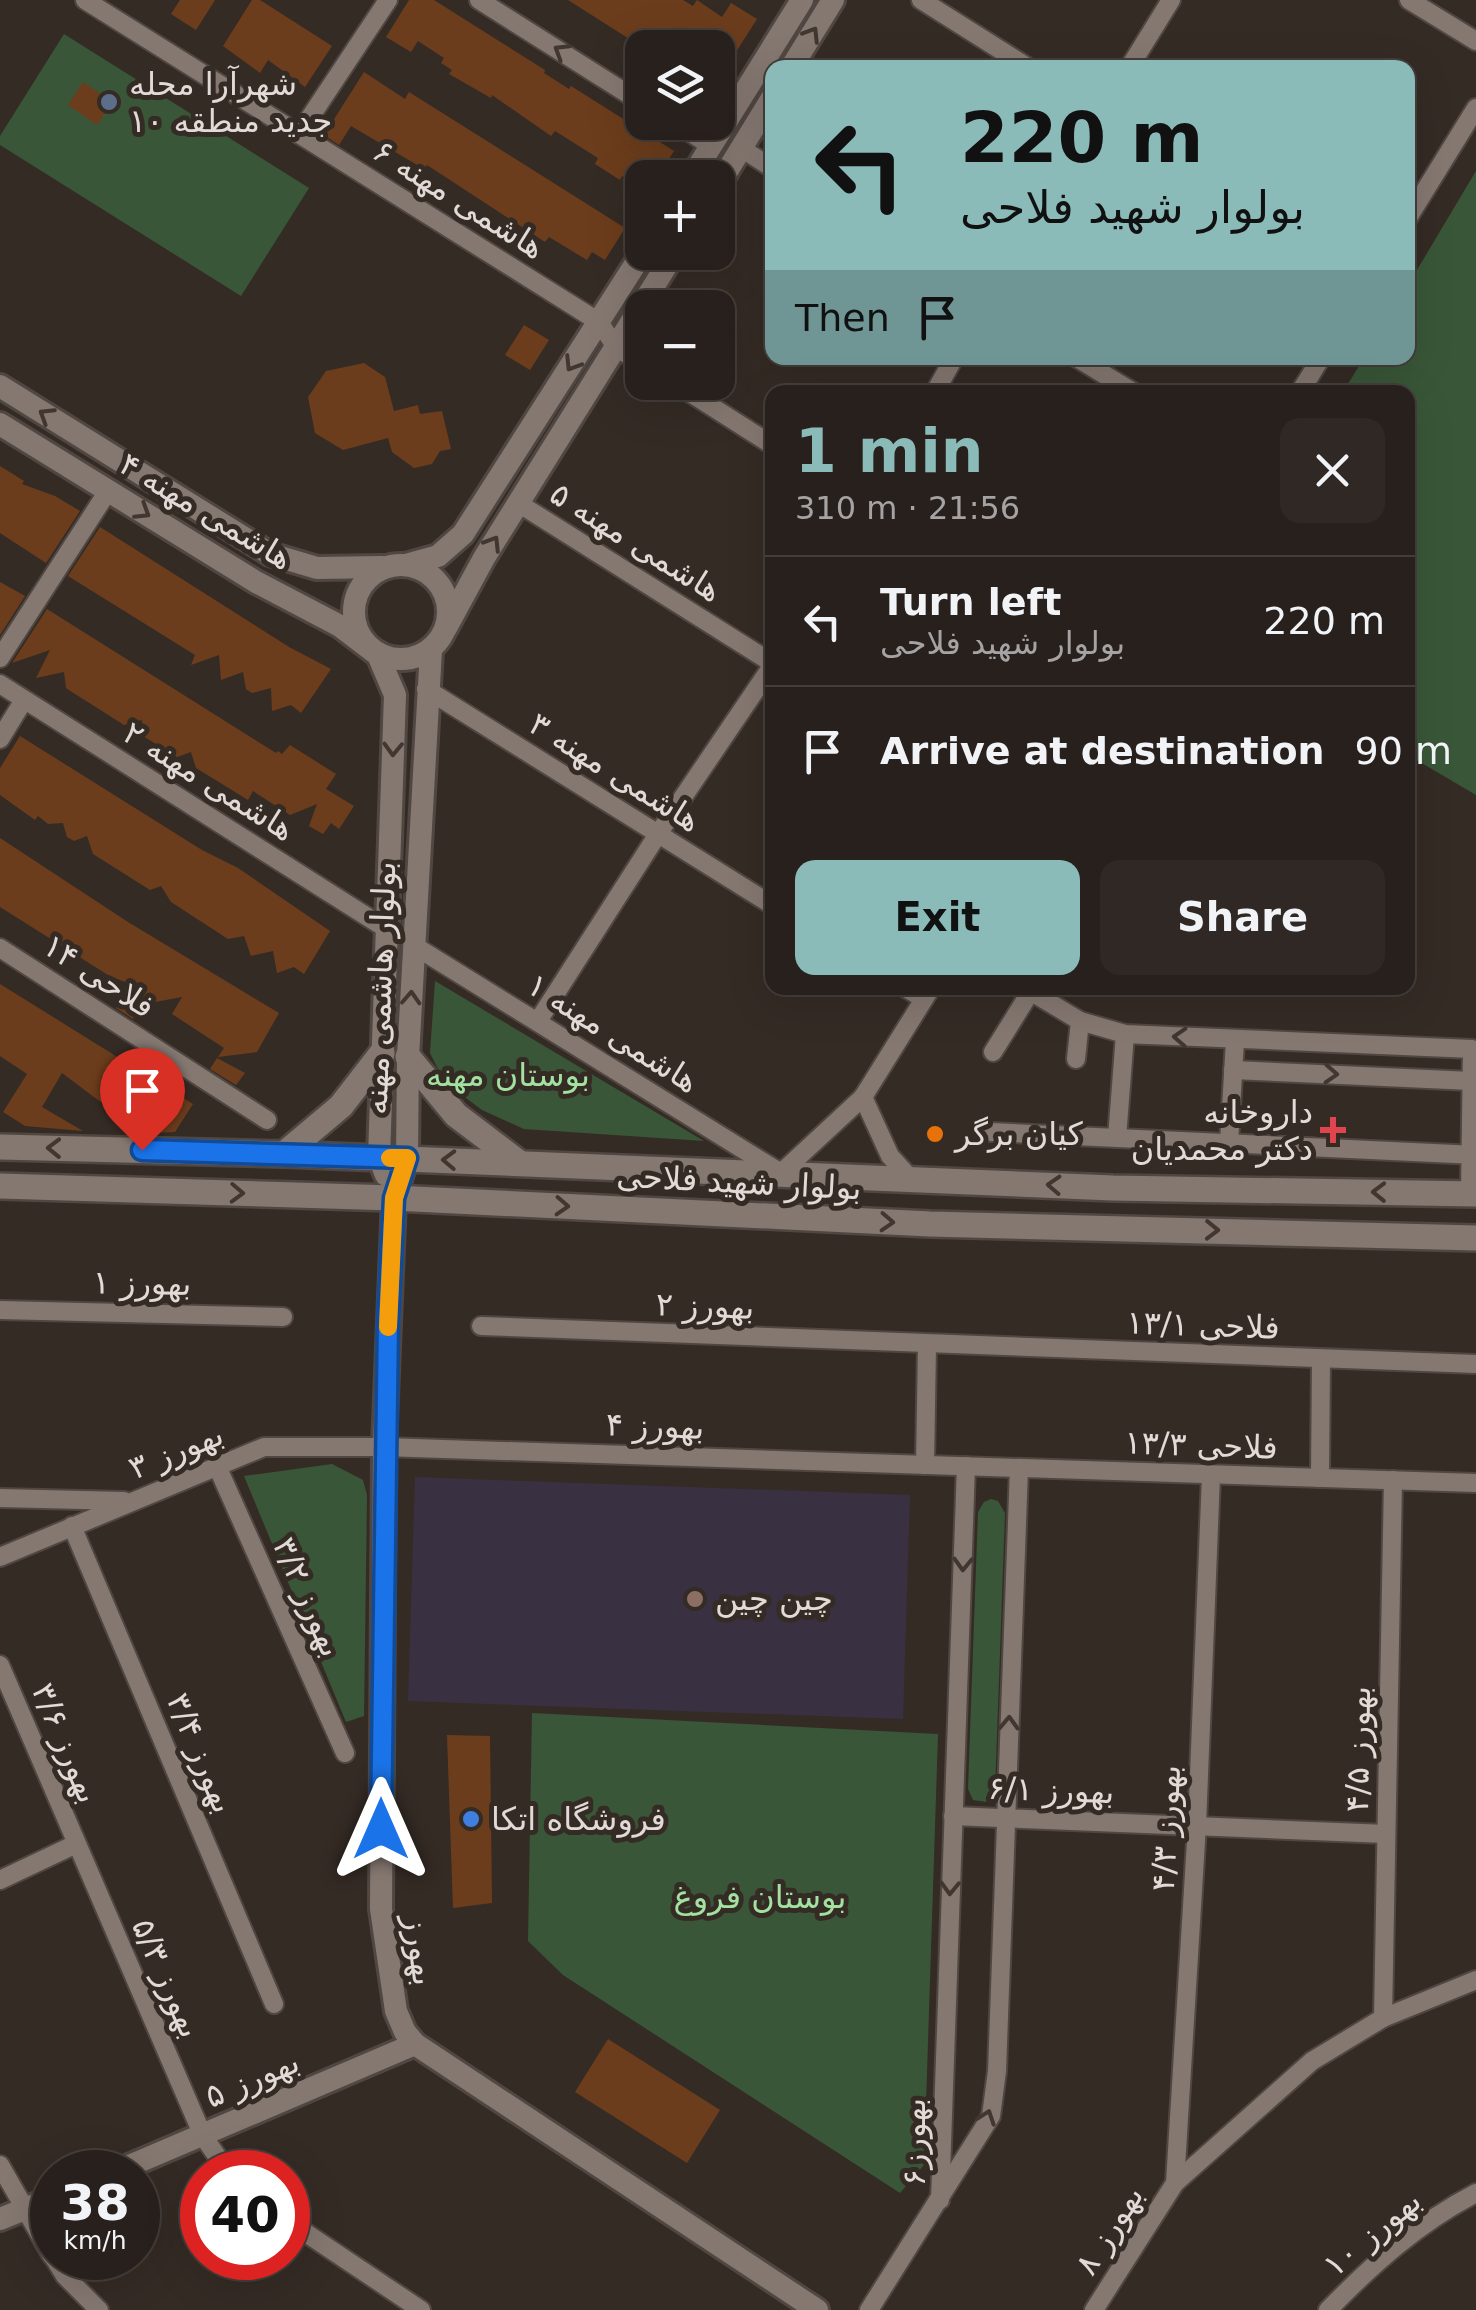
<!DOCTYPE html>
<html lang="en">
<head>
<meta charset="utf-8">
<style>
	:root { --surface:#28201c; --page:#302825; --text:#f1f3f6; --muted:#a5a3a3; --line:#443e3b; --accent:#8bbbb9 }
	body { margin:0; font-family:"DejaVu Sans","Noto Naskh Arabic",sans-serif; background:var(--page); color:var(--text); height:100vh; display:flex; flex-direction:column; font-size:38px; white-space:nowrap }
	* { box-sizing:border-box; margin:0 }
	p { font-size:32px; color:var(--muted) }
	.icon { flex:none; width:55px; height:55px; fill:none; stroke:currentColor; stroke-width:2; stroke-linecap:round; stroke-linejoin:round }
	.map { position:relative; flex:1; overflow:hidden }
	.details { position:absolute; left:765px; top:385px; width:650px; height:610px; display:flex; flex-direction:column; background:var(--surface); border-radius:20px; box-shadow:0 10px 40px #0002,0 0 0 2px var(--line) }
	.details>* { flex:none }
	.hud { position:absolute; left:765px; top:60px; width:650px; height:305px; border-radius:20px; box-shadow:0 10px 40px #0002,0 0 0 2px var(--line); background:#8bbbb9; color:#111; overflow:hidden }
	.buttons { position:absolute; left:625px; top:30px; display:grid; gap:20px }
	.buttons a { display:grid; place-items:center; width:110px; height:110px; border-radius:20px; background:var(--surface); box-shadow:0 10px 40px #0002,0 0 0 2px var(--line); font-size:50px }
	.speed { position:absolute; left:30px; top:2150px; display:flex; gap:20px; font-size:50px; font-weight:700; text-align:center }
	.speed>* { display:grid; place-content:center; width:130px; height:130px; border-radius:50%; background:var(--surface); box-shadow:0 10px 40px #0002,0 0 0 2px var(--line); line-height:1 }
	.speed small { font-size:25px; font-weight:400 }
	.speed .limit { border:15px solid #d22; background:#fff; color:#111 }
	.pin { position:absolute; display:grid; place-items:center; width:85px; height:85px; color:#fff; margin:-102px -42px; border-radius:50% 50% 50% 0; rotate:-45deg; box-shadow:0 0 10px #0007 }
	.pin .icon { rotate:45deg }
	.me { position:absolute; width:110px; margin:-55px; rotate:0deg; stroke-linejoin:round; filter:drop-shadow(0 0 8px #0008) }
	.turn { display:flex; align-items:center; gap:35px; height:210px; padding:0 30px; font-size:45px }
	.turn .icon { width:130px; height:130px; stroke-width:2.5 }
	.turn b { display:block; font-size:70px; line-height:85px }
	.then { display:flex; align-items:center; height:95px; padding:0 30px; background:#0003; gap:20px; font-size:38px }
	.round { display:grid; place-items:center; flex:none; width:105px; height:105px; border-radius:20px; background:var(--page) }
	.overview { display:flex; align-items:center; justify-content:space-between; height:170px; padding:0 30px }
	h1 { font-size:60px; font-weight:700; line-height:75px; color:var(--accent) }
	.primary-button { display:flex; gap:20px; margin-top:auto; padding:20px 30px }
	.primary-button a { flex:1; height:115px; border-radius:20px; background:var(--accent); color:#111; font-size:40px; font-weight:700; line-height:115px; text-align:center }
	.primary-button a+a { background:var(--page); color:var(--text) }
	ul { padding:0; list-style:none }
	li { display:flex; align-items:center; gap:30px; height:130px; padding:0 30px; border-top:2px solid var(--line) }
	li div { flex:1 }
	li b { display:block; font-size:38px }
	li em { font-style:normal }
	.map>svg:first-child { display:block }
	.education { fill:#393141 }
	.green { fill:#395738 }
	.building { fill:#6c3d1c }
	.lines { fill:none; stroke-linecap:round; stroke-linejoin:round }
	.minor-casing { stroke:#504742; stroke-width:22 }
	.tertiary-casing { stroke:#504742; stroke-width:28 }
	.secondary-casing { stroke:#504742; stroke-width:30 }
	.minor { stroke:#857871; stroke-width:18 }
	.tertiary { stroke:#857871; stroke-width:22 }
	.secondary { stroke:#857871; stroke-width:25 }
	.oneway { stroke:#413730 }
	.route-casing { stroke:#114b97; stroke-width:25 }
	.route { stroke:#1a73e8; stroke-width:18 }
	.slow { stroke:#f59e0b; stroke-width:18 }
	.service-dot { fill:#5c6f8a; stroke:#352b25; stroke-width:4 }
	.health-dot { fill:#e0444e; stroke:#352b25; stroke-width:4 }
	.food-dot { fill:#e8710a; stroke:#352b25; stroke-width:4 }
	.education-dot { fill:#8d6e63; stroke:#352b25; stroke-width:4 }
	.shop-dot { fill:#3f7fe0; stroke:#352b25; stroke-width:4 }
	.labels { text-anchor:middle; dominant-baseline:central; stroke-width:10; stroke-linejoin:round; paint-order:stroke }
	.poi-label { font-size:32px; fill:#e1dad6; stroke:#352b25; text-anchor:start }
	.street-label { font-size:32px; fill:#e1dad6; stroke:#352b25 }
	.park-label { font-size:32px; fill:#a2e1a0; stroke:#352b25 }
</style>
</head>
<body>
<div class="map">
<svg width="1476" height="2310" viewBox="0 0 1476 2310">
	<rect width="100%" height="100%" fill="#352b25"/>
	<path class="education" d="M415 1477 910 1495 903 1719 408 1701Z"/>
	<g class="green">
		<path d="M64 34 309 188 241 296 0 145V136Z"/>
		<path d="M1476 171V795L1408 755V392H1343L1364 358H1408V285Z"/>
		<path d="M435 981 704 1141 524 1129 482 1110 458 1092 440 1073 430 1053Z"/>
		<path d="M332 1464 363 1480 367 1495 364 1716 346 1722 244 1476Z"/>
		<path d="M991 1499 998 1501 1005 1513 995 1791 987 1802 973 1800 968 1789 978 1512 984 1502Z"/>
		<path d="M532 1713 938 1734 924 2165 900 2193 563 1975 528 1941Z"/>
	</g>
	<g class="building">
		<path d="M180 0H215L196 30 171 14Z"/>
		<path d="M252 0H260L332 46 305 87 268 60 260 73 223 46Z"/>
		<path d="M409 0H434L545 70 544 73 569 89 571 86 674 151 657 178H642V189L622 176 620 180 595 164 598 158 555 131 551 136 492 95 491 98 449 74 452 70 441 63 444 58 418 41 411 52 386 37Z"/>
		<path d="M568 0H683L693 6 697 0 722 17 731 3 757 19 729 63 718 56V48H668L642 31V47Z"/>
		<path d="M364 72 405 99 409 92 625 228 605 260 592 252 587 260 549 237 545 242 427 165 424 169 351 126 339 145 324 135Z"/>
		<path d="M83 82 113 102 97 125 68 105Z"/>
		<path d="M524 325 549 340 530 370 505 355Z"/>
		<path d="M364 363 385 377 394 411 418 405 420 414 442 411 451 449 440 451 432 464 414 468 392 452 388 438 343 450 315 433 308 397 326 371Z"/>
		<path d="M0 466 24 481 22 484 55 496 80 511 46 563 0 533Z"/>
		<path d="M100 527 289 647 331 669 301 713 291 705 272 711 271 688 252 693 246 689 243 672 221 680 219 655 191 665 195 655 68 576Z"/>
		<path d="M0 582 25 596 0 635Z"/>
		<path d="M47 609 276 753 278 751 282 754 290 745 336 774 326 789 354 806 339 829 331 823 323 834 309 826 317 804 290 815 253 791 248 800 196 768 191 752 177 757 143 736 142 720 124 725 72 692 66 688 64 672 36 678 50 650 12 663Z"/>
		<path d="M20 736 202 850 238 868 330 931 304 974 294 967 277 973 273 951 251 956 244 936 228 939 171 902 161 886 150 890 93 854 87 836 74 841 67 837 63 823 48 824 38 816 35 820 0 795V768Z"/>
		<path d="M0 838 128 922 279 1013 257 1052 218 1057 224 1048 172 1014 182 997 155 1002 145 996 133 1019 116 1008 132 985 108 975 0 907Z"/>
		<path d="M0 984 193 1104 175 1132 151 1133 152 1129H143L151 1112 126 1098 123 1101 114 1095 106 1106 62 1073 42 1107 83 1131 25 1126 3 1112 27 1074 0 1056Z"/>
		<path d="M217 1058 245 1073 236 1085 210 1069Z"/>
		<path d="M447 1735 490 1736 492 1903 453 1908Z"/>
		<path d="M608 2039 720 2110 687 2163 575 2092Z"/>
	</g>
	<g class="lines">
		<g class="minor-casing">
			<g id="minor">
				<path d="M85 0 599 322 616 347 642 364"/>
				<path d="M479 0 642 103"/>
				<path d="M921 0 1029 68"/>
				<path d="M1409 0 1476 41"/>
				<path d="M1129 68 1171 0"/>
				<path d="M674 122 711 146"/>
				<path d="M299 134 388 0"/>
				<path d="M741 148 772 168"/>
				<path d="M1408 218 1476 108"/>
				<path d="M1077 358 1133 392"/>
				<path d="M673 382 772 445"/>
				<path d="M935 392 954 358"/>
				<path d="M1300 392 1321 358"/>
				<path d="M518 503 772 663"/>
				<path d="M0 658 108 491"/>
				<path d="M0 684 385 928"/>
				<path d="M426 689 772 905"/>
				<path d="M0 739 24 700"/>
				<path d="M413 945 781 1173 863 1097 931 988"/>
				<path d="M0 948 267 1120"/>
				<path d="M906 988 924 999"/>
				<path d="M1025 988 1080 1021 1125 1034 1472 1049 1470 1194"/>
				<path d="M538 1021 658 834 772 666"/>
				<path d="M993 1052 1031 991"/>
				<path d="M1076 1059 1080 1021"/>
				<path d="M1233 1070 1471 1081"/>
				<path d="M863 1097 890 1156 910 1178"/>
				<path d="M991 1132 1476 1155"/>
				<path d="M1117 1138 1125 1034"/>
				<path d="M1229 1143 1235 1040"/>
				<path d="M0 1310 283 1317"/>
				<path d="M481 1326 1476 1364"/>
				<path d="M925 1465 927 1345"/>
				<path d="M217 1466 345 1753"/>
				<path d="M1320 1478 1321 1359"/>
				<path d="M0 1498 124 1501"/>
				<path d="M72 1526 274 2004"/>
				<path d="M0 1557 264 1447H384L1476 1483"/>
				<path d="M0 1665 203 2136 228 2172"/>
				<path d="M953 1816 1386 1834"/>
				<path d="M0 1880 76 1844"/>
				<path d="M1383 2018 1393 1480"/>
				<path d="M0 2165 52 2256"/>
				<path d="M1175 2183 1197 1825 1211 1476"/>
				<path d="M940 2200 966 1466"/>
				<path d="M288 2221 421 2310"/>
				<path d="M54 2258 65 2276 99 2310"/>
				<path d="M869 2310 991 2116 997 2071 1019 1468"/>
				<path d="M1094 2310 1175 2183 1312 2061 1383 2018 1476 1980"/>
				<path d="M1328 2310C1373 2264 1418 2223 1476 2193"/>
			</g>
		</g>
		<g class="tertiary-casing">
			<g id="tertiary">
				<path d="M791 68 833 0"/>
				<path d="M691 178 802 0"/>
				<path d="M718 186 772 98"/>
				<path d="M0 386 270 554 317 568 382 567"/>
				<path d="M0 424 256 582 340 626 378 655 395 695 379 1157 386 1175"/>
				<path d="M409 564 438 556 463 534 643 252"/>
				<circle cx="401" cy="612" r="47"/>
				<path d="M446 628 484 558 675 252"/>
				<path d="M431 650 408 1057 407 1158 394 1198 384 1447 381 1909 396 2011 405 2032 415 2044 817 2310"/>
				<path d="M115 2172 415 2044"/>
				<path d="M0 2219 52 2198"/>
			</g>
		</g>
		<g class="secondary-casing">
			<g id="secondary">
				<path d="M408 1057 456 1115 518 1162"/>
				<path d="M0 1147 284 1154 1113 1188 1476 1194"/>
				<path d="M284 1154 341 1106 382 1053"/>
				<path d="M0 1186 394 1198 930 1224 1476 1238"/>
			</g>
		</g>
		<use href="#minor" class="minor"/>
		<use href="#tertiary" class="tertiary"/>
		<use href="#secondary" class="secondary"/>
	</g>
	<defs><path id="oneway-chevron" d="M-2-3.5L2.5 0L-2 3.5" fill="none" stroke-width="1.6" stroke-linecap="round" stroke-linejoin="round" transform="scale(2.5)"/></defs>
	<g class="oneway">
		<use href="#oneway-chevron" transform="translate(812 34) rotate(-58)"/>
		<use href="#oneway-chevron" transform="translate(561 51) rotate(-148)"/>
		<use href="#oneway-chevron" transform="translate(572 364) rotate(122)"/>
		<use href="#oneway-chevron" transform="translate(46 415) rotate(-148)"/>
		<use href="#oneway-chevron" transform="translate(143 512) rotate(32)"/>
		<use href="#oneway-chevron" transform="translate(493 543) rotate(-58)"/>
		<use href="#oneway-chevron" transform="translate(393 749) rotate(92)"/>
		<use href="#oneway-chevron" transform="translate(411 998) rotate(-87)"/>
		<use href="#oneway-chevron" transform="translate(1180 1037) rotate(-177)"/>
		<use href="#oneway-chevron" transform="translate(1331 1074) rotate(3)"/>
		<use href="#oneway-chevron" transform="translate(54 1148) rotate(-179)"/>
		<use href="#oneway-chevron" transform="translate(449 1160) rotate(-178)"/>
		<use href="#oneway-chevron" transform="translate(1054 1185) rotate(-177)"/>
		<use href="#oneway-chevron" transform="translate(1379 1192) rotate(-179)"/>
		<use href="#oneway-chevron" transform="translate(237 1193) rotate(2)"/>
		<use href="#oneway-chevron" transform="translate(562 1206) rotate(3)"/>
		<use href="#oneway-chevron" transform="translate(887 1222) rotate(3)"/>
		<use href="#oneway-chevron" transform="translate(1212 1230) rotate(1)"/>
		<use href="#oneway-chevron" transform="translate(963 1564) rotate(92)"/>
		<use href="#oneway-chevron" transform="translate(1009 1723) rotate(-88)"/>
		<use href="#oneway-chevron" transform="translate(950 1888) rotate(92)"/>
		<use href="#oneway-chevron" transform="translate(987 2117) rotate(-71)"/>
	</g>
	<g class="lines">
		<g class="route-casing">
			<path id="route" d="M142 1150 407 1158 394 1198 388 1322 381 1829"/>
		</g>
		<use href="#route" class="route"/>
		<path class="slow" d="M388 1327 394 1198 407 1158H390"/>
	</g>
	<circle class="service-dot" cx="109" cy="102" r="10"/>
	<path class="health-dot" d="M1328 1115h10v10h10v10h-10v10h-10v-10h-10v-10h10z"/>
	<circle class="food-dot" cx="935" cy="1134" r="10"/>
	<circle class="education-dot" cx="695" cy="1599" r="10"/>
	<circle class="shop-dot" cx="471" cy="1819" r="10"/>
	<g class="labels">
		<g class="poi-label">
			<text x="129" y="84">شهرآرا محله<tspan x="129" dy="37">جدید منطقه ۱۰</tspan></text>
			<text x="1313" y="1112" text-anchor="end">داروخانه<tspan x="1313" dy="37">دکتر محمدیان</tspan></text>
			<text x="955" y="1134">کیان برگر</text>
			<text x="715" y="1599">چین چین</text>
			<text x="491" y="1819">فروشگاه اتکا</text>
		</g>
		<g class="street-label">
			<text transform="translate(459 199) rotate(32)">هاشمی مهنه ۶</text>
			<text transform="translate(206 511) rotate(31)">هاشمی مهنه ۴</text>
			<text transform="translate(636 542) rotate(32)">هاشمی مهنه ۵</text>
			<text transform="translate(615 772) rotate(32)">هاشمی مهنه ۳</text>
			<text transform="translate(209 781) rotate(32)">هاشمی مهنه ۲</text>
			<text transform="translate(99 976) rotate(33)">فلاحی ۱۴</text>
			<text transform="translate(380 988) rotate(-88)">بولوار هاشمی مهنه</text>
			<text transform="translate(613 1033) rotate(32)">هاشمی مهنه ۱</text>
			<text transform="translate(739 1182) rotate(3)">بولوار شهید فلاحی</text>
			<text transform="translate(142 1283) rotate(1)">بهورز ۱</text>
			<text transform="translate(705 1306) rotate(2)">بهورز ۲</text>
			<text transform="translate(1203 1325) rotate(2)">فلاحی ۱۳/۱</text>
			<text transform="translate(655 1426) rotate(2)">بهورز ۴</text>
			<text transform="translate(1201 1445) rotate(2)">فلاحی ۱۳/۳</text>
			<text transform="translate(176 1451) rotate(-22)">بهورز ۳</text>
			<text transform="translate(308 1597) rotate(66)">بهورز ۳/۲</text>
			<text transform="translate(66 1743) rotate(67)">بهورز ۳/۶</text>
			<text transform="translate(1358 1749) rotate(-89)">بهورز ۴/۵</text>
			<text transform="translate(201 1753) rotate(67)">بهورز ۳/۴</text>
			<text transform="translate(1051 1790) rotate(2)">بهورز ۶/۱</text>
			<text transform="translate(1166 1828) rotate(-87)">بهورز ۴/۳</text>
			<text transform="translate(420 1950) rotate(82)">بهورز</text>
			<text transform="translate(167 1978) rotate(66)">بهورز ۵/۳</text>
			<text transform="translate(252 2079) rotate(-23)">بهورز ۵</text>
			<text transform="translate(914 2142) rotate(-90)">بهورز۶</text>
			<text transform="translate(1109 2230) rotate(-58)">بهورز ۸</text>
			<text transform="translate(1372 2233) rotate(-40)">بهورز ۱۰</text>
		</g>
		<g class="park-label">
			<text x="508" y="1075">بوستان مهنه</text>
			<text x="760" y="1897">بوستان فروغ</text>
		</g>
	</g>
</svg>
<div class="buttons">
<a><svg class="icon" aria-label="layers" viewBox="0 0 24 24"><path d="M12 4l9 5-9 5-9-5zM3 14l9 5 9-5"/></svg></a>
<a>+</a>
<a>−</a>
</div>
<div class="speed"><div>38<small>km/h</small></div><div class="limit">40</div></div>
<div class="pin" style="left:142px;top:1150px;background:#d93025"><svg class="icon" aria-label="arrive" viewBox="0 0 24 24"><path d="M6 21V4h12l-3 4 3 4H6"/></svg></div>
<svg class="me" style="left:381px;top:1829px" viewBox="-20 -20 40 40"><path d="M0-17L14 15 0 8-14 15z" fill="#1a73e8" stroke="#fff" stroke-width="4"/></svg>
<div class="hud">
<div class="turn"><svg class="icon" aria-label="left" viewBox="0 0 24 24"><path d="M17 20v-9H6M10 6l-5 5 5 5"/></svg><div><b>220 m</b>بولوار شهید فلاحی</div></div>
<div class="then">Then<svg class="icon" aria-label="arrive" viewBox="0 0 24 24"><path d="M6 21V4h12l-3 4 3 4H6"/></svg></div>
</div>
<section class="details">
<div class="overview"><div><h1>1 min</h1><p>310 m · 21:56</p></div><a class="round"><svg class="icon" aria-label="close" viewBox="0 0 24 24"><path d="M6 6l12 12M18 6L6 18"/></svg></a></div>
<ul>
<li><svg class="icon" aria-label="left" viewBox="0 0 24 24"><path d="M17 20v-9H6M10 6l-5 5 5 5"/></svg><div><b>Turn left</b><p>بولوار شهید فلاحی</p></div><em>220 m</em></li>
<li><svg class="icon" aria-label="arrive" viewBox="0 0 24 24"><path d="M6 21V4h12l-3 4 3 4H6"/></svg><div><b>Arrive at destination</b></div><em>90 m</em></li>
</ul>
<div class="primary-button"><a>Exit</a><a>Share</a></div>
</section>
</div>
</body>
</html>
